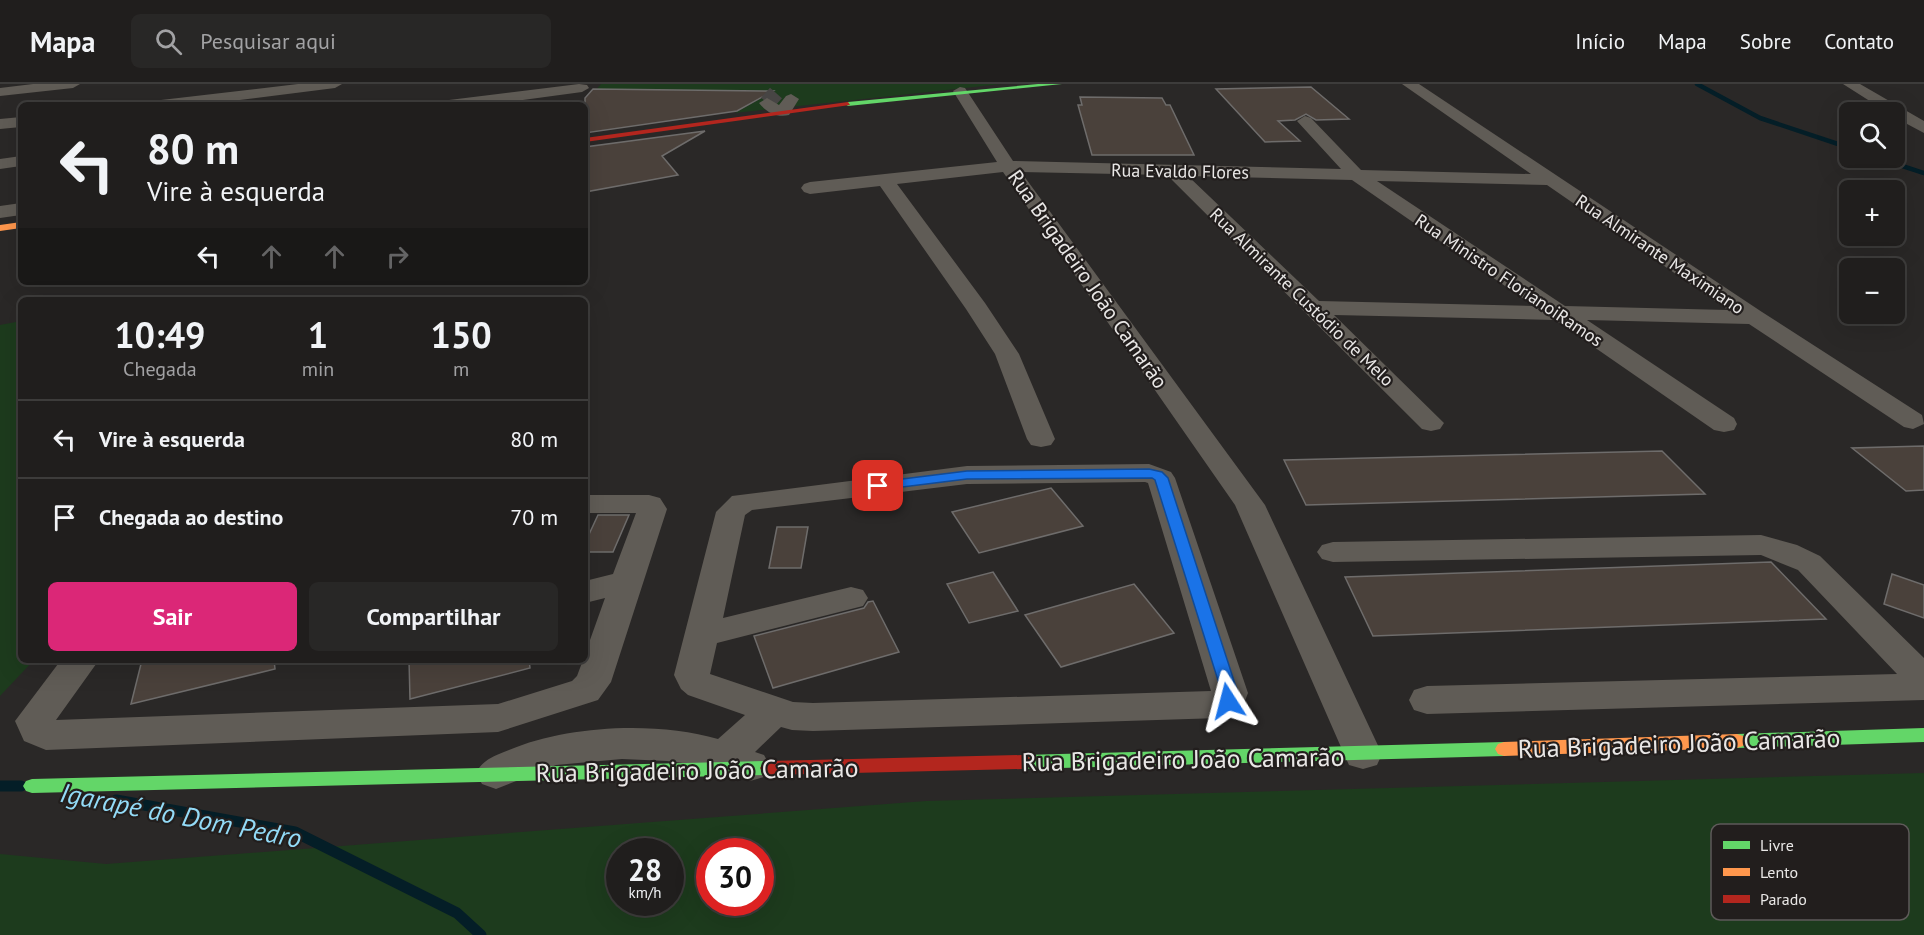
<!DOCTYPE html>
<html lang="pt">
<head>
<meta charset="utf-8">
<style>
	:root { --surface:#201e1d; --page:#282726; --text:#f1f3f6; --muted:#a2a2a4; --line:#3d3c3b; --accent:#db2777 }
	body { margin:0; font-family:"PT Sans",sans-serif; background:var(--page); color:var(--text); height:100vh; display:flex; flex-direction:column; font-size:22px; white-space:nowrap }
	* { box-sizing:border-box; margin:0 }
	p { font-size:20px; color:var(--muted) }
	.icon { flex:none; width:33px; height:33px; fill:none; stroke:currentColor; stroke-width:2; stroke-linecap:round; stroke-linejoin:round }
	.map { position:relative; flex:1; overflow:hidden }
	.side { position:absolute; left:18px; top:213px; width:570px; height:366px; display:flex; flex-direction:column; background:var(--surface); border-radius:9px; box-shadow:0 6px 24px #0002,0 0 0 2px var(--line) }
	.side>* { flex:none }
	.hud { position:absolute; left:18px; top:18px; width:570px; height:183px; border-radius:9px; box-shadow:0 6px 24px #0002,0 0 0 2px var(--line); background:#201e1d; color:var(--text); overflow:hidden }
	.controls { position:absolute; left:1839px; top:18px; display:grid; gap:12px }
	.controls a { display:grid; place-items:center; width:66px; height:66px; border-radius:9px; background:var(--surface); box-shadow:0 6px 24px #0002,0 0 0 2px var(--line); font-size:30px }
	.speed { position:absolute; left:606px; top:754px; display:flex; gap:12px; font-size:30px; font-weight:700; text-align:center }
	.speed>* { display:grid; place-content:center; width:78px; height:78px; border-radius:50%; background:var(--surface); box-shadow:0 6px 24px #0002,0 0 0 2px var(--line); line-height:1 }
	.speed small { font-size:15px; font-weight:400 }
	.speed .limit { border:9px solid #d22; background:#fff; color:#111 }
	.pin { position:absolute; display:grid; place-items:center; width:51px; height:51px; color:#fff; margin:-26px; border-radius:12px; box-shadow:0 3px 9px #0006 }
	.me { position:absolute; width:66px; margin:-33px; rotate:351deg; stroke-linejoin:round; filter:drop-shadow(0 0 4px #0008) }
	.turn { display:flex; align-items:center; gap:21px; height:126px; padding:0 30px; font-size:27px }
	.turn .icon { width:78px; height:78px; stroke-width:2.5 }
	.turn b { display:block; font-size:42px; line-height:51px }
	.lanes { display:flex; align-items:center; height:57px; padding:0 30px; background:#0003; justify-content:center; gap:30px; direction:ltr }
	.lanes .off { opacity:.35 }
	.eta { display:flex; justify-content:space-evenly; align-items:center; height:102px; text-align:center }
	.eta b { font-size:36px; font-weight:700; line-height:42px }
	.action { display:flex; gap:12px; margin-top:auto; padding:12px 30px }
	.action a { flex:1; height:69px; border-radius:9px; background:var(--accent); color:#fff; font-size:24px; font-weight:700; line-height:69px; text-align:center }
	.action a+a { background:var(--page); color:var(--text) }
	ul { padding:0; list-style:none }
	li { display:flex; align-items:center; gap:18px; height:78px; padding:0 30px; border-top:2px solid var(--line) }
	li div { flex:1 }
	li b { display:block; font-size:22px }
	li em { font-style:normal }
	header { display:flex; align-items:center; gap:36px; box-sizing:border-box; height:84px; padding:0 30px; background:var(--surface); border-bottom:2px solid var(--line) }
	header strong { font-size:28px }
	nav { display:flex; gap:33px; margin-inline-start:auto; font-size:21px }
	.search { width:420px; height:54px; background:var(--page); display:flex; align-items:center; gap:15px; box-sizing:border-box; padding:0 21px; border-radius:9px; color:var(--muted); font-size:22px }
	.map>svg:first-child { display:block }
	.green { fill:#1d3b1d; fill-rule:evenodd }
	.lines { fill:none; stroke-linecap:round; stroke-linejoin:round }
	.stream-far1 { stroke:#041e27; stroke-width:4.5 }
	.stream { stroke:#041e27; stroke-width:11 }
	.building { fill:#4a413b; stroke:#6e6c6b; stroke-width:1.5 }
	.street-tunnel { stroke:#474544; stroke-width:16; stroke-dasharray:16 8; stroke-linecap:butt }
	.street { fill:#605c56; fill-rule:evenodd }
	.fast { fill:#63d668; fill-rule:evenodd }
	.slow { fill:#ff974d; fill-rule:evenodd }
	.jam { fill:#b3261e; fill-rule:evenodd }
	.route { fill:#1a73e8; stroke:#114b97; stroke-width:1.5 }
	.labels { text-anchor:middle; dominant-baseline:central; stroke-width:4.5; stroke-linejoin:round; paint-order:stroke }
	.far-street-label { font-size:18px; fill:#e9e7e6; stroke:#221e1d }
	.street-label { font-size:21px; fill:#e9e7e6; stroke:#221e1d }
	.near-street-label { font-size:26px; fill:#e9e7e6; stroke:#221e1d }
	.near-water-label { font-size:27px; font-style:italic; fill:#93dbf7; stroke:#221e1d }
	.key { fill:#221e1d; stroke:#5e5a59; stroke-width:1.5 }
	.key-label { font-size:16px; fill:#e9e7e6 }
</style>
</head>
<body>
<header>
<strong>Mapa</strong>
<div class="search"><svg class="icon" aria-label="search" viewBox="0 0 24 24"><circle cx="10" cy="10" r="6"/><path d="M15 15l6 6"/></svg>Pesquisar aqui</div>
<nav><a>Início</a><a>Mapa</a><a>Sobre</a><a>Contato</a></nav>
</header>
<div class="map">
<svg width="1924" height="851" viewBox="0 0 1924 851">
	<rect width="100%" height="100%" fill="#2a2827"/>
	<g class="green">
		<path d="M601 0H1002L735 29 767 11 594 8Z"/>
		<path d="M21 237V576H34L0 612V241Z"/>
		<path d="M1924 689V851H0V770L106 780 926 717ZM620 768H670V819H620ZM710 768H760V819H710Z"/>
	</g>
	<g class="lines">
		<g class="stream-far1">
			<path d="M1697 0 1760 34 1850 64"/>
			<path d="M1878 74 1924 89"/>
		</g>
		<g class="stream">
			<path d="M0 702H21"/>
			<path d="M116 716 295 748 457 829 481 851"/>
		</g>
	</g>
	<g class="building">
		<path d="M1311 3 1349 35 1316 36 1306 30 1295 36 1278 37 1300 57 1265 58 1216 5Z"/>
		<path d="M593 5 773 7 737 27 585 49V14Z"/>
		<path d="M1080 13 1162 14 1166 21H1170L1194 71H1092L1078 21H1082Z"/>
		<path d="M705 47 662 72 678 91 585 108V63Z"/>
		<path d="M1924 362V406L1906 407 1852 364Z"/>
		<path d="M1662 367 1705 410 1306 421 1284 376Z"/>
		<path d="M1051 404 1083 442 979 469 952 428Z"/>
		<path d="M598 431H629L613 468H585V459Z"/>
		<path d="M777 443H808L801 484H769Z"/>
		<path d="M1771 478 1826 535 1373 552 1345 493Z"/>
		<path d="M993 488 1018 527 969 539 947 500Z"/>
		<path d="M1892 490 1924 501V534L1884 520Z"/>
		<path d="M1134 500 1174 549 1061 583 1025 531Z"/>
		<path d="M873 517 899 568 773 604 754 552 864 524 868 518Z"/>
		<path d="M142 576H274L275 585 131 620Z"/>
		<path d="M409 576H529L530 584 410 615Z"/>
	</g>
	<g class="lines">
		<path class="street-tunnel" d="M767 19 776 9"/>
		<g class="street">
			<path d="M33 0H80L73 4 0 12V4Z"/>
			<path d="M298 0H342L335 4 199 21H153L161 16Z"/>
			<path d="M579 0 587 1 589 4 582 8 485 21H441L449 16Z"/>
			<path d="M1402 0H1419L1762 228 1922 331 1924 340 1913 345 1904 343 1749 240 1587 236 1734 334 1737 340 1734 346 1724 348 1714 346 1555 236 1334 231 1444 339 1440 345 1431 347 1422 345 1167 91 1021 88 1265 421 1382 670 1377 681 1363 685 1349 681 1344 670 1235 421 1003 88 897 100 985 219 1019 270 1055 355 1051 361 1041 363 1031 361 1027 355 995 270 966 225 880 102 810 110 804 108 801 104 804 100 810 98 997 78 953 7 960 3 965 4 1013 77 1341 85 1297 37 1305 32 1311 34 1361 86 1531 90ZM1188 92 1352 96 1534 222 1319 217ZM1377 97 1547 101 1728 226 1565 222Z"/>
			<path d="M1843 0H1860L1924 37V49L1894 33V28H1887Z"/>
			<path d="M791 10 799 15 789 31C777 34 766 28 759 19L767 14 779 21 786 12Z"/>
			<path d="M21 33V43L0 45V35Z"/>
			<path d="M21 72V82L0 85V75Z"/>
			<path d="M21 119V131L0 134V122Z"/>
			<path d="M1149 380 1171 388 1175 394 1248 609 1241 627 1220 634 813 647 792 646 781 643 755 668 764 671 770 682 764 693 750 697 706 682 667 677 622 675 556 681 496 705 482 700 476 689C483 675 495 672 509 666 567 641 657 637 718 655L745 631 688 611 681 605 674 591 716 428 732 412 967 382ZM1145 398 1148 399 1211 607 813 619 793 618 710 590 717 559 863 522 868 514 863 506 851 503 723 534 745 431 752 426 967 400Z"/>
			<path d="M585 411H649L660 414 667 425 611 598 598 616 498 648 46 666 24 657 15 637 61 576H99L56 636 498 620 572 597 577 592 583 576H585V570L605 514 585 519V497L613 490 636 429H585Z"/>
			<path d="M1761 451 1797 461 1820 472 1924 574V616L1427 630 1414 626 1409 616 1414 606 1427 602 1897 590 1798 486 1761 471 1333 478 1322 475 1317 468 1322 461 1333 458Z"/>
		</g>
		<g class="fast">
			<path d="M1038 0H1062L848 22 845 20 848 18Z"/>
			<path d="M1924 644V658L1737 664 1731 662 1728 657 1731 652 1737 650Z"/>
			<path d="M1504 658 1510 660 1513 665 1510 670 1504 672 1023 685 1017 683 1014 678 1017 673 1023 671Z"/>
			<path d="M769 677 775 679 778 684 775 689 769 691 32 709 26 707 23 702 26 697 32 695Z"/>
		</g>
		<g class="slow">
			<path d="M21 138V144L0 147V141Z"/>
			<path d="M1737 650 1743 652 1746 657 1743 662 1737 664 1504 672 1498 670 1495 665 1498 660 1504 658Z"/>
		</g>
		<g class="jam">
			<path d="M848 18 850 21 585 58V54Z"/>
			<path d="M1023 671 1029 673 1032 678 1029 683 1023 685 769 691 763 689 760 684 763 679 769 677Z"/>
		</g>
	</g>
	<path class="route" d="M1149 385 1162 388 1168 394 1238 609 1234 622 1228 623 1222 622 1219 617 1222 609 1155 396 1152 394 967 395 878 406 871 402 878 398 967 387Z"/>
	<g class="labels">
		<g class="far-street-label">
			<text transform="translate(1180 87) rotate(1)">Rua Evaldo Flores</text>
			<text transform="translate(1660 170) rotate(34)">Rua Almirante Maximiano</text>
			<text transform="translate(1509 196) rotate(34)">Rua Ministro FlorianoiRamos</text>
			<text transform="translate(1302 213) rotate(44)">Rua Almirante Custódio de Melo</text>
		</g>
		<g class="street-label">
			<text transform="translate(1088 195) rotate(55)">Rua Brigadeiro João Camarão</text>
		</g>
		<g class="near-street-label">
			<text transform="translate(1679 659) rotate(-2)">Rua Brigadeiro João Camarão</text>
			<text transform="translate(1183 675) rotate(-1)">Rua Brigadeiro João Camarão</text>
			<text transform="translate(697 686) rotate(-1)">Rua Brigadeiro João Camarão</text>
		</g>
		<g class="near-water-label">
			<text transform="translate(181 731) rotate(11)">Igarapé do Dom Pedro</text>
		</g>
	</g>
	<rect x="1711" y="740" width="198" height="96" rx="9" class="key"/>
	<rect x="1723" y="757" width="27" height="8" fill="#63d668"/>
	<rect x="1723" y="784" width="27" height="8" fill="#ff974d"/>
	<rect x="1723" y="811" width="27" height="8" fill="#b3261e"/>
	<g class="key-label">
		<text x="1760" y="767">Livre</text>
		<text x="1760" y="794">Lento</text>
		<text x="1760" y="821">Parado</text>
	</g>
</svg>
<div class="controls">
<a><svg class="icon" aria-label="search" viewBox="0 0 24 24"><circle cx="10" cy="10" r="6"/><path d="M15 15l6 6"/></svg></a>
<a>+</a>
<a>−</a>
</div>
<div class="speed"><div>28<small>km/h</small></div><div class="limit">30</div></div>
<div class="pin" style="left:878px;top:402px;background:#d93025"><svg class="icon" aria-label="arrive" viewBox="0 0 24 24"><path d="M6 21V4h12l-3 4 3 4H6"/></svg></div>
<svg class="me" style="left:1228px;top:617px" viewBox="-20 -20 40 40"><path d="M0-17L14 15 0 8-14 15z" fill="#1a73e8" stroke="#fff" stroke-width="4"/></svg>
<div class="hud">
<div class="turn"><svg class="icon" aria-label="left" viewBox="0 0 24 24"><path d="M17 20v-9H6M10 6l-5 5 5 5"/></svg><div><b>80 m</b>Vire à esquerda</div></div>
<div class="lanes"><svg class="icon" aria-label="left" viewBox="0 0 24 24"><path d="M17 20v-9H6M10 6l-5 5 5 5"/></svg><svg class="icon off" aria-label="ahead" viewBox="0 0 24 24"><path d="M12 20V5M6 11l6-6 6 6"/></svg><svg class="icon off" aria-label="ahead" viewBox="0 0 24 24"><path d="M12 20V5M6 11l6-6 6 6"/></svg><svg class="icon off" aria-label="right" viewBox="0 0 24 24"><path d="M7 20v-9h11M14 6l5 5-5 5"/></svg></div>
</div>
<section class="side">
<div class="eta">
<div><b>10:49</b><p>Chegada</p></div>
<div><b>1</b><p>min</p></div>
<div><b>150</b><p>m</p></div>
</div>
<ul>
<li><svg class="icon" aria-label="left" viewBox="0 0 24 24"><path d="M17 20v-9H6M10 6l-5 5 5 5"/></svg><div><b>Vire à esquerda</b></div><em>80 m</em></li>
<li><svg class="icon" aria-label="arrive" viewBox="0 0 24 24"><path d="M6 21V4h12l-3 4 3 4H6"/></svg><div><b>Chegada ao destino</b></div><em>70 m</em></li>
</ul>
<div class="action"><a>Sair</a><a>Compartilhar</a></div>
</section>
</div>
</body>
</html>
